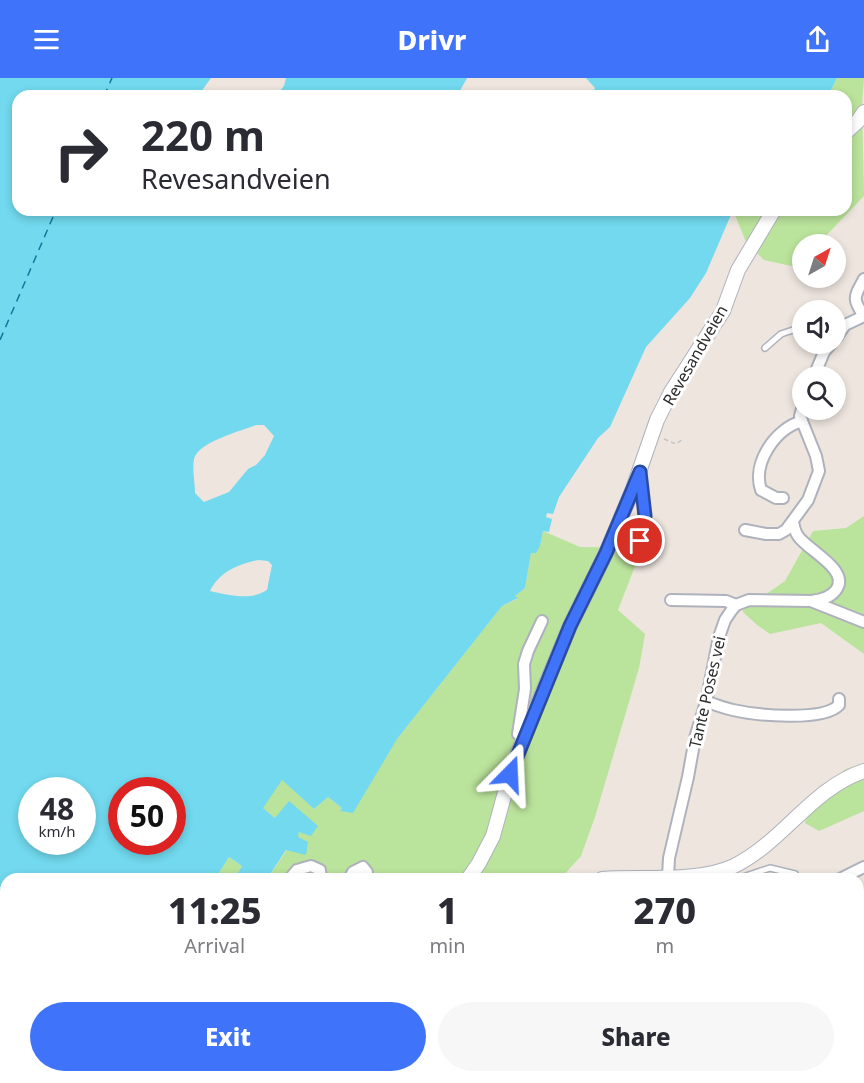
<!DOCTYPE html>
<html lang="en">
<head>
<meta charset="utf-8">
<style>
	:root { --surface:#fff; --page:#f7f7f7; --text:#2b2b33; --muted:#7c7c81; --accent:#3f73f9 }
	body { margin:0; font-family:"Noto Sans",sans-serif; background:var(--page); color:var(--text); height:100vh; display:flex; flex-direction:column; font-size:22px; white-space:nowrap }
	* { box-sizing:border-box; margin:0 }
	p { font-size:20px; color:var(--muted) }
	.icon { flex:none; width:33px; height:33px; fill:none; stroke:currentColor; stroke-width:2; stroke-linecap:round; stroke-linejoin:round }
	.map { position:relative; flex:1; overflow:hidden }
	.panel { position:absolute; left:0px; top:795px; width:864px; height:210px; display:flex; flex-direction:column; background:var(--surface); border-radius:18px 18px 0 0; box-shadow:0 3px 9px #0003 }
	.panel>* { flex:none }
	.banner { position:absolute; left:12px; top:12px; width:840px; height:126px; border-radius:18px; box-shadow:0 3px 9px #0003; background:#fff; color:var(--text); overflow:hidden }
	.needle { width:39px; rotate:39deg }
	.tools { position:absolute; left:792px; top:156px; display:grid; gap:12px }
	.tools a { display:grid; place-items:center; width:54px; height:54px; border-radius:50%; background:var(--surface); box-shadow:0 3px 9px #0003; font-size:30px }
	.speed { position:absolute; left:18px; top:699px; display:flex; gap:12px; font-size:30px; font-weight:700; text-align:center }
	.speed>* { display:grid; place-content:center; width:78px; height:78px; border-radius:50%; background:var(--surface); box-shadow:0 3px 9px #0003; line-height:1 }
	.speed small { font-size:15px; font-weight:400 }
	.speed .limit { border:9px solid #d22; background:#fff; color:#111 }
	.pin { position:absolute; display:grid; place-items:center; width:51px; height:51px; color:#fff; margin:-26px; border:3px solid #fff; border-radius:50%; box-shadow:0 2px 6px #0007 }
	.me { position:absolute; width:66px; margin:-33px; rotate:21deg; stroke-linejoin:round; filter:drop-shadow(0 0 4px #0008) }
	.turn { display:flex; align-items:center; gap:21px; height:126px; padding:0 30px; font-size:27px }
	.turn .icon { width:78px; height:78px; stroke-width:2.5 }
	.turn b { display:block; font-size:42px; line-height:51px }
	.eta { display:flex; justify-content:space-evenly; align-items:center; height:102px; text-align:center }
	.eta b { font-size:36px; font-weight:800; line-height:42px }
	.cta { display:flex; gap:12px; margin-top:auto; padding:12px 30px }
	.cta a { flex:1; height:69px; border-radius:36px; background:var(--accent); color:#fff; font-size:24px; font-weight:800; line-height:69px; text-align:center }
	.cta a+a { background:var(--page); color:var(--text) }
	header { display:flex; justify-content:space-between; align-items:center; height:78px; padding:0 30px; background:var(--accent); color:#fff; font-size:27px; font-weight:800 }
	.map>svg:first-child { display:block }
	.green { fill:#bae39b }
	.water { fill:#72d9ee; fill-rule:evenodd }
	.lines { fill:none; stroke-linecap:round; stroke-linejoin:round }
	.ferry { stroke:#0e799d; stroke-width:1.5; stroke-dasharray:8 6; stroke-linecap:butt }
	.lane-casing { stroke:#aeb2bc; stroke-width:8 }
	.street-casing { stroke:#aeb2bc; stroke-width:14 }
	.secondary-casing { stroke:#aeb2bc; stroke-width:16 }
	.path { stroke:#c4c4c4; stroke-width:1.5; stroke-dasharray:4.5 3; stroke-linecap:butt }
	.lane { stroke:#fff; stroke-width:5 }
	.street { stroke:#fff; stroke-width:10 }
	.secondary { stroke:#fff; stroke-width:14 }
	.route-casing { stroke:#294ba2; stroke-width:15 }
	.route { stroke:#3f73f9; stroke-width:10 }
	.labels { text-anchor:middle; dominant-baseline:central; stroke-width:6; stroke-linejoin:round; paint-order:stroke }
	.street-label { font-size:16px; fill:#2c2c2c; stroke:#fff }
</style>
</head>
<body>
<header><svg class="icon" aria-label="menu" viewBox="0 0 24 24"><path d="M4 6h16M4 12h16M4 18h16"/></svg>Drivr<svg class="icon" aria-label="share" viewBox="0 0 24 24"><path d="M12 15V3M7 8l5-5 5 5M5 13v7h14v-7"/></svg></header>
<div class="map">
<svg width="864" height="1005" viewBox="0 0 864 1005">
	<rect width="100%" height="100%" fill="#ede5de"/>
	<g class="green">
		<path d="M837 0H864L862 26 864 118 818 166H802V182L796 189 764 182 746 164 733 132H846V18H828Z"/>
		<path d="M864 438V576L821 545 770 556 757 547 742 533 785 503 813 453 846 450Z"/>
		<path d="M543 453 580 469 642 470 618 532 645 556 639 590 595 739 581 778 560 801H267L300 753 311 758 275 740 262 729 282 701 314 731 328 719 342 730 340 733 502 528 517 521 515 518 525 510 531 475 540 468Z"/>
		<path d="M864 685V733L819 753 805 745 814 714 846 691Z"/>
		<path d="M229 779 242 788 234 801H215Z"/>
		<path d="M864 904V971L858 973V906Z"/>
		<path d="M168 999H550L537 1005H164Z"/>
	</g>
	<g class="water">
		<path d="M0 0H211L198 18H18V132H733L706 195 690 220 646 269 610 349 598 360 559 419 553 436 547 435 546 439 552 441 549 454 543 453 540 468 536 475H531L525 510 515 518 518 520 502 528 397 661 353 735 340 733 342 730 328 719 314 731 282 702 263 730 275 740 289 723 318 748 311 758 299 754 298 759 308 764 306 777 286 772 267 801H234L242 788 229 779 215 801H6V999H168L164 1005H0ZM256 347H264L274 358 265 377 256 387 248 391 229 414 204 424 195 415C195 405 192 391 194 381 198 364 241 353 256 347ZM258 482 268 483 272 487 267 512C251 523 228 517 210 513 219 494 238 486 258 482ZM32 712H82V764H32ZM122 712H172V764H122Z"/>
		<path d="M286 0H467L457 18H276L284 8Z"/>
		<path d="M586 0H837L828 18H591L595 10Z"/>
	</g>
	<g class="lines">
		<g class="ferry">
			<path d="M104 18 112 0"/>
			<path d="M0 262 56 132"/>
		</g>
		<g class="lane-casing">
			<g id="lane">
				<path d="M765 270 781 256 802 249"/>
				<path d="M640 463 645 438 640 401"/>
				<path d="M724 794 737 801 770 790 795 796"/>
			</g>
		</g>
		<g class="street-casing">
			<g id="street">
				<path d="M864 238C852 221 854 219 864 201"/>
				<path d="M836 260 845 247 864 238"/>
				<path d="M814 298 824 274 831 266"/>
				<path d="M783 420H776L761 412C752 385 775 351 802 343"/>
				<path d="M793 444C794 449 795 454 798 458 807 472 851 492 836 512 830 520 821 522 811 523"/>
				<path d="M745 452 766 456H779L786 452 808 422 819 393 816 378 800 338 802 331"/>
				<path d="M671 522 726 523 736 527"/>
				<path d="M706 624C715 626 723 630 733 632 755 637 823 644 839 627V621"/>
				<path d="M524 659 518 656 525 611 524 586 528 573 542 543"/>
				<path d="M291 799 297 792 311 788 320 792 321 801"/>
				<path d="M668 799 669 780 688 699 695 660 706 624 719 559 725 542 731 533 736 527 749 522 811 523 864 544"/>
				<path d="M349 801 353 794 363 789 367 794 366 801"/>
				<path d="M840 801 864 789"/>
				<path d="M858 849 864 848"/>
				<path d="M699 999V1005"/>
				<path d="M803 999 809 1005"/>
				<path d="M496 1005 497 999"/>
				<path d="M645 1005 653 999"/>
			</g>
		</g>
		<g class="secondary-casing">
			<g id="secondary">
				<path d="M846 54 858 43 864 34"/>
				<path d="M468 801 479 785 493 758 510 696 524 659 570 548 606 475 633 411 657 342 671 314 723 233 738 192 774 132"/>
				<path d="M602 801C642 798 698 805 734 788 783 764 812 710 864 693"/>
				<path d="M326 999 328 1005"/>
				<path d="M296 1005 310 999"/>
				<path d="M365 1005 369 999"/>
			</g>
		</g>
		<path class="path" d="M664 361 676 366 683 361"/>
		<use href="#lane" class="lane"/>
		<use href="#street" class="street"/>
		<use href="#secondary" class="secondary"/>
	</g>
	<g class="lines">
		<g class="route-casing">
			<path id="route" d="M510 696 570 548 606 475 640 394 645 438 640 463"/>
		</g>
		<use href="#route" class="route"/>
	</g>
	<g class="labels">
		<g class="street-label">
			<text transform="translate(695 277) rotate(-60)">Revesandveien</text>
			<text transform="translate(707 614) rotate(-77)">Tante Poses vei</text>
		</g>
	</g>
</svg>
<div class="tools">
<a><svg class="needle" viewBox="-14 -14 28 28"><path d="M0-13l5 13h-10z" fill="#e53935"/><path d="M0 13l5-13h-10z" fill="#7c7c81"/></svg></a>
<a><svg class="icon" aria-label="sound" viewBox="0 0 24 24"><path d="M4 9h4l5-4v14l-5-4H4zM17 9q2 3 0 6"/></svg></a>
<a><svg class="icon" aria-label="search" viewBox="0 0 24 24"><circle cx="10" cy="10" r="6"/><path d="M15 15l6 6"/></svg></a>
</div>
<div class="speed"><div>48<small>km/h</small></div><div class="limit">50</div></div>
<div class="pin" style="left:640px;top:463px;background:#d93025"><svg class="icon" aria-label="arrive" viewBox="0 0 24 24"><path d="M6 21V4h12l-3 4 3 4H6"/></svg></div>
<svg class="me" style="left:510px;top:696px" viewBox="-20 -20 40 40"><path d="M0-17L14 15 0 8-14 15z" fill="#3f73f9" stroke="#fff" stroke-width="4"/></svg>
<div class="banner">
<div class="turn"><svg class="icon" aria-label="right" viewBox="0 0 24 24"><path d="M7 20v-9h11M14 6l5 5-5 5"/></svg><div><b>220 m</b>Revesandveien</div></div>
</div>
<section class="panel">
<div class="eta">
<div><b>11:25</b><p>Arrival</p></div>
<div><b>1</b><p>min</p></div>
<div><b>270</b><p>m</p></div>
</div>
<div class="cta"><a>Exit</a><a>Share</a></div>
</section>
</div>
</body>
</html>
